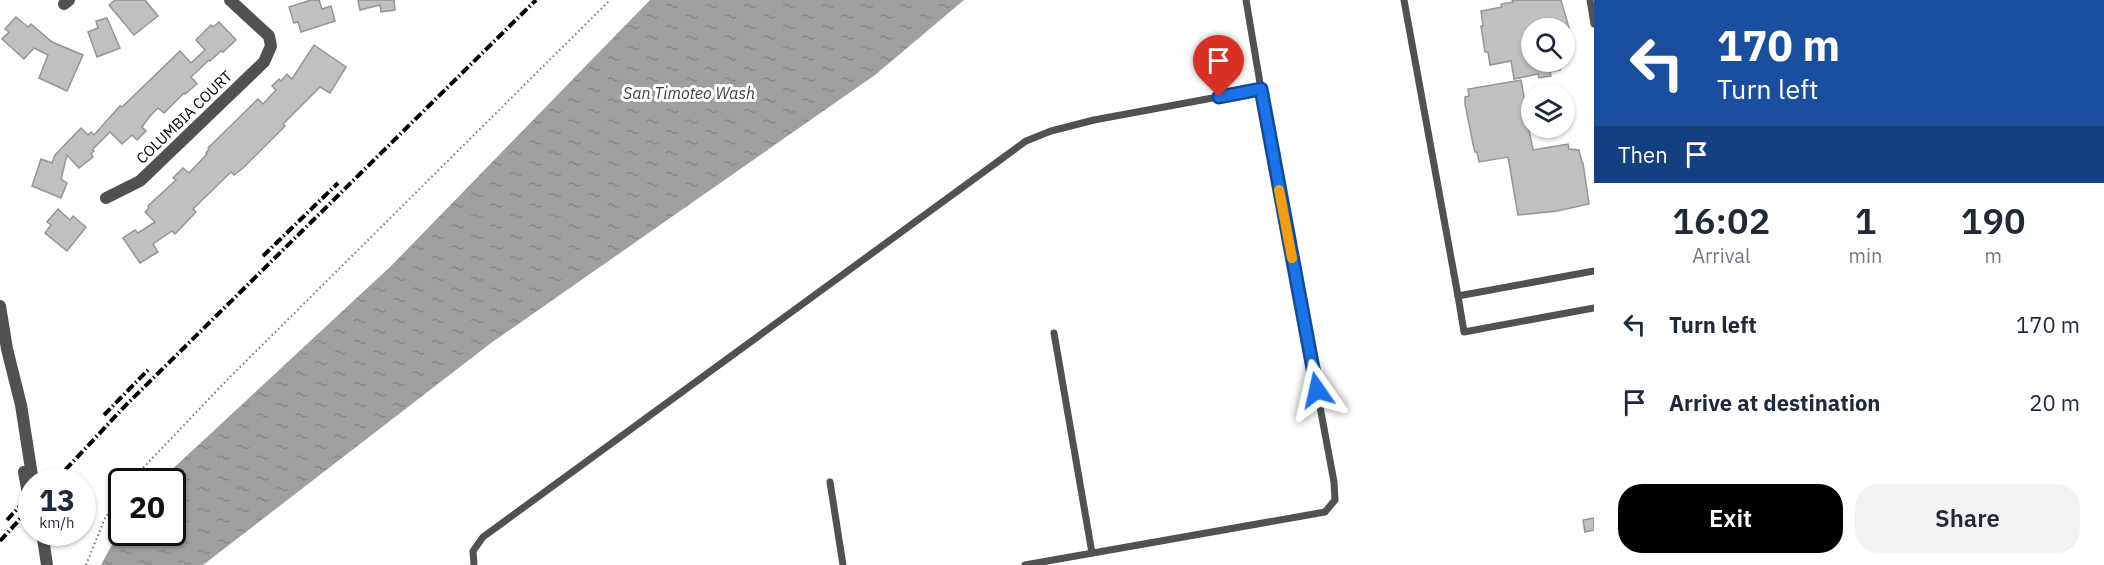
<!DOCTYPE html>
<html lang="en">
<head>
<meta charset="utf-8">
<style>
	:root { --surface:#fff; --page:#f2f2f3; --text:#1f2937; --muted:#747a83; --accent:#000 }
	body { margin:0; font-family:"IBM Plex Sans",sans-serif; background:var(--page); color:var(--text); height:100vh; display:flex; flex-direction:column; font-size:22px; white-space:nowrap }
	* { box-sizing:border-box; margin:0 }
	p { font-size:20px; color:var(--muted) }
	.icon { flex:none; width:33px; height:33px; fill:none; stroke:currentColor; stroke-width:2; stroke-linecap:round; stroke-linejoin:round }
	.map { position:relative; flex:1; overflow:hidden }
	.panel { display:flex; flex-direction:column; background:var(--surface); width:510px }
	.panel>* { flex:none }
	.top-card { background:#1a4fa0; color:#fff; overflow:hidden }
	.fabs { position:absolute; left:1521px; top:18px; display:grid; gap:12px }
	.fabs a { display:grid; place-items:center; width:54px; height:54px; border-radius:50%; background:var(--surface); box-shadow:0 2px 4px #0004; font-size:30px }
	.speed { position:absolute; left:18px; top:468px; display:flex; gap:12px; font-size:30px; font-weight:700; text-align:center }
	.speed>* { display:grid; place-content:center; width:78px; height:78px; border-radius:50%; background:var(--surface); box-shadow:0 2px 4px #0004; line-height:1 }
	.speed small { font-size:15px; font-weight:400 }
	.speed .limit { border:3px solid #111; border-radius:9px; background:#fff; color:#111 }
	.pin { position:absolute; display:grid; place-items:center; width:51px; height:51px; color:#fff; margin:-62px -26px; border-radius:50% 50% 50% 0; rotate:-45deg; box-shadow:0 0 6px #0007 }
	.pin .icon { rotate:45deg }
	.me { position:absolute; width:66px; margin:-33px; rotate:349deg; stroke-linejoin:round; filter:drop-shadow(0 0 4px #0008) }
	.turn { display:flex; align-items:center; gap:21px; height:126px; padding:0 24px; font-size:27px }
	.turn .icon { width:78px; height:78px; stroke-width:2.5 }
	.turn b { display:block; font-size:42px; line-height:51px }
	.then { display:flex; align-items:center; height:57px; padding:0 24px; background:#0003; gap:12px; font-size:22px }
	.eta { display:flex; justify-content:space-evenly; align-items:center; height:102px; text-align:center }
	.eta b { font-size:36px; font-weight:600; line-height:42px }
	.action { display:flex; gap:12px; margin-top:auto; padding:12px 24px }
	.action a { flex:1; height:69px; border-radius:24px; background:var(--accent); color:#fff; font-size:24px; font-weight:600; line-height:69px; text-align:center }
	.action a+a { background:var(--page); color:var(--text) }
	ul { padding:0; list-style:none }
	li { display:flex; align-items:center; gap:18px; height:78px; padding:0 24px }
	li div { flex:1 }
	li b { display:block; font-size:22px }
	li em { font-style:normal }
	main { display:flex; flex:1; min-height:0 }
	.map>svg:first-child { display:block }
	.water { fill:url(#water-ripples) }
	.building { fill:#c0c0c0; stroke:#959595; stroke-width:1.5 }
	.lines { fill:none; stroke-linecap:round; stroke-linejoin:round }
	.path { stroke:#737373; stroke-width:2; stroke-dasharray:1.5 3; stroke-linecap:butt }
	.service { stroke:#515151; stroke-width:7 }
	.minor { stroke:#515151; stroke-width:12 }
	.tertiary { stroke:#515151; stroke-width:12 }
	.rail { stroke:#000; stroke-width:4; stroke-dasharray:9 3 1.5 3; stroke-linecap:butt }
	.route-casing { stroke:#114b97; stroke-width:15 }
	.route { stroke:#1a73e8; stroke-width:10 }
	.slow { stroke:#f59e0b; stroke-width:10 }
	.labels { text-anchor:middle; dominant-baseline:central; stroke-width:6; stroke-linejoin:round; paint-order:stroke }
	.street-label { font-size:15px; fill:#000; stroke:#fff }
	.water-label { font-size:16px; font-style:italic; fill:#404040; stroke:#fff }
</style>
</head>
<body>
<main>
<div class="map">
<svg width="1594" height="565" viewBox="0 0 1594 565">
	<defs>
		<pattern id="water-ripples" width="26" height="14" patternUnits="userSpaceOnUse" patternTransform="scale(1.5)"><rect width="26" height="14" fill="#9f9f9f"/><path d="M2 4q2-2 4 0t4 0M15 11q2-2 4 0t4 0" fill="none" stroke="#878787"/></pattern>
	</defs>
	<rect width="100%" height="100%" fill="#fff"/>
	<path class="water" d="M650 0H964L875 75 491 343 203 565H101L121 528 122 532H172V482L160 481 166 475 391 266Z"/>
	<g class="building">
		<path d="M115 0H145L158 16 134 35 109 5Z"/>
		<path d="M311 0H319L322 9 331 6 335 21 301 32 298 22 294 23 289 7Z"/>
		<path d="M358 0H394L395 10 381 12 380 5 360 10Z"/>
		<path d="M1512 0H1561L1569 28H1532V62H1559L1560 70 1550 72 1551 76 1539 78 1538 74 1514 79 1511 61 1490 65 1488 52H1485L1481 26H1483L1481 11 1502 7 1501 4 1513 2Z"/>
		<path d="M16 17 28 27 31 24 52 42 83 55 67 91 39 78 48 55 34 48 24 59 2 39 9 32 5 29Z"/>
		<path d="M107 18 120 48 97 57 88 32 98 28 96 21Z"/>
		<path d="M219 22 236 40 223 52 221 51 210 61 209 60 191 77 197 84 185 94 184 93 164 113 158 108 150 116 142 127 146 131 137 140 132 135 122 144 110 132 92 150 94 151 91 154 93 157 79 168 67 155 61 179 67 183 61 198 32 186 41 159 52 163 55 155 81 128 88 135 91 132 94 135 120 106 122 107 180 51 191 63 205 50 196 40 211 25 213 27Z"/>
		<path d="M314 45 346 67 330 93 320 87 283 124 285 126 243 168 234 175 231 172 193 209 196 212 175 234 172 231 153 244 158 252 140 263 123 238 135 230 138 233 155 222 145 212 149 208 148 206 176 180 173 178 183 168 189 173 207 154 206 153 209 149 208 148 258 99 263 104 276 90 272 86 279 79 281 81 287 74 292 79Z"/>
		<path d="M1521 80 1525 103 1528 102 1532 119V124L1528 125 1533 150 1568 144 1569 149 1579 150 1582 163H1583L1589 204 1557 211 1518 215 1508 157 1479 162 1477 152H1475L1473 144 1465 104V97L1469 96 1468 89Z"/>
		<path d="M58 209 70 220 73 216 86 227 67 251 45 233 51 225 47 222Z"/>
		<path d="M1594 518V530L1585 532 1583 520Z"/>
	</g>
	<g class="lines">
		<g class="path">
			<path d="M132 482 142 469 227 380 610 0"/>
			<path d="M86 565 105 518 122 496"/>
		</g>
		<g class="service">
			<path d="M1404 0 1458 296 1594 271"/>
			<path d="M1590 0 1594 24"/>
			<path d="M1458 296 1464 332 1594 308"/>
			<path d="M1054 333 1092 553"/>
			<path d="M830 482 843 565"/>
			<path d="M474 565 473 551 483 537 1026 141 1051 131 1094 120 1261 89 1246 0"/>
			<path d="M1025 565 1325 512 1335 500 1334 482 1261 89"/>
		</g>
		<g class="minor">
			<path d="M64 4 69 0"/>
			<path d="M106 198 140 181 264 62 271 46 269 36 230 0"/>
		</g>
		<g class="tertiary">
			<path d="M0 306 7 349 21 405 33 482"/>
			<path d="M24 472 32 515"/>
			<path d="M42 532 47 565"/>
		</g>
		<g class="rail">
			<path d="M263 256 338 183"/>
			<path d="M104 415 148 370"/>
			<path d="M54 482 126 405 536 0"/>
			<path d="M7 520 32 493"/>
			<path d="M0 541 32 506"/>
		</g>
	</g>
	<g class="lines">
		<g class="route-casing">
			<path id="route" d="M1219 97 1261 89 1317 390"/>
		</g>
		<use href="#route" class="route"/>
		<path class="slow" d="M1279 190 1292 258"/>
	</g>
	<g class="labels">
		<g class="street-label">
			<text transform="translate(184 117) rotate(-44)">COLUMBIA COURT</text>
		</g>
		<g class="water-label">
			<text x="689" y="93">San Timoteo Wash</text>
		</g>
	</g>
</svg>
<div class="fabs">
<a><svg class="icon" aria-label="search" viewBox="0 0 24 24"><circle cx="10" cy="10" r="6"/><path d="M15 15l6 6"/></svg></a>
<a><svg class="icon" aria-label="layers" viewBox="0 0 24 24"><path d="M12 4l9 5-9 5-9-5zM3 14l9 5 9-5"/></svg></a>
</div>
<div class="speed"><div>13<small>km/h</small></div><div class="limit">20</div></div>
<div class="pin" style="left:1219px;top:97px;background:#d93025"><svg class="icon" aria-label="arrive" viewBox="0 0 24 24"><path d="M6 21V4h12l-3 4 3 4H6"/></svg></div>
<svg class="me" style="left:1317px;top:390px" viewBox="-20 -20 40 40"><path d="M0-17L14 15 0 8-14 15z" fill="#1a73e8" stroke="#fff" stroke-width="4"/></svg>
</div>
<section class="panel">
<div class="top-card">
<div class="turn"><svg class="icon" aria-label="left" viewBox="0 0 24 24"><path d="M17 20v-9H6M10 6l-5 5 5 5"/></svg><div><b>170 m</b>Turn left</div></div>
<div class="then">Then<svg class="icon" aria-label="arrive" viewBox="0 0 24 24"><path d="M6 21V4h12l-3 4 3 4H6"/></svg></div>
</div>
<div class="eta">
<div><b>16:02</b><p>Arrival</p></div>
<div><b>1</b><p>min</p></div>
<div><b>190</b><p>m</p></div>
</div>
<ul>
<li><svg class="icon" aria-label="left" viewBox="0 0 24 24"><path d="M17 20v-9H6M10 6l-5 5 5 5"/></svg><div><b>Turn left</b></div><em>170 m</em></li>
<li><svg class="icon" aria-label="arrive" viewBox="0 0 24 24"><path d="M6 21V4h12l-3 4 3 4H6"/></svg><div><b>Arrive at destination</b></div><em>20 m</em></li>
</ul>
<div class="action"><a>Exit</a><a>Share</a></div>
</section>
</main>
</body>
</html>
